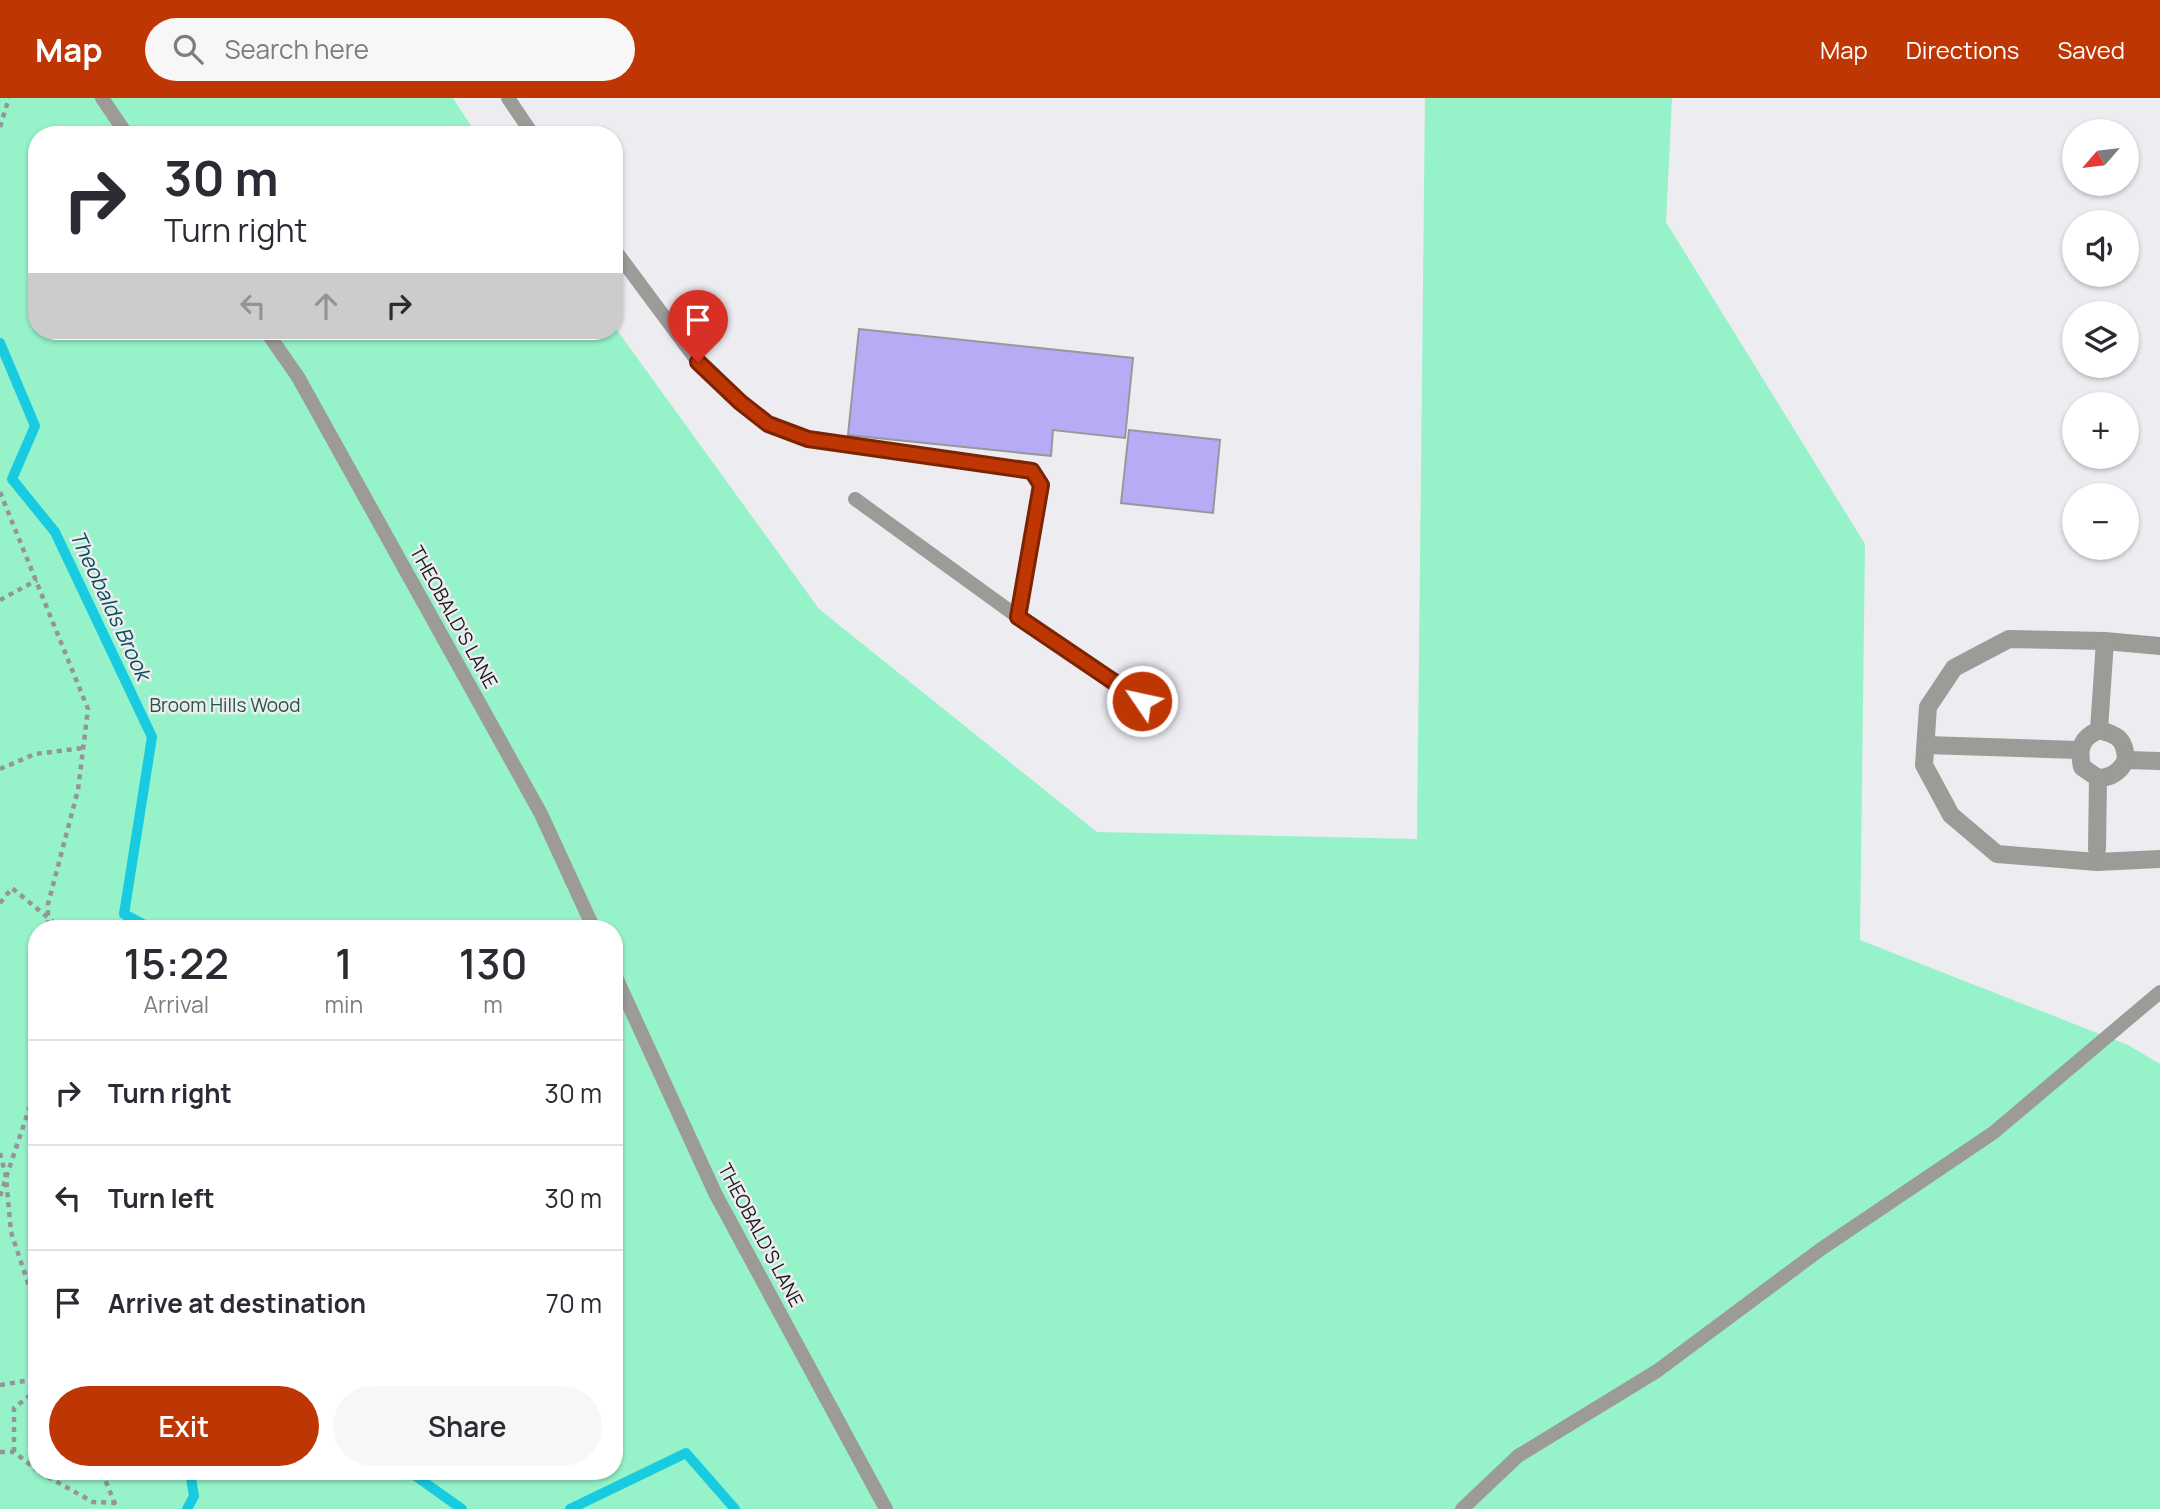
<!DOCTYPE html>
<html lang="en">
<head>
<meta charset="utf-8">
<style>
	:root { --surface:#fff; --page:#f7f7f7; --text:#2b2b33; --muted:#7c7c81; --line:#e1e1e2; --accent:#be3603 }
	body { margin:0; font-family:Manrope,sans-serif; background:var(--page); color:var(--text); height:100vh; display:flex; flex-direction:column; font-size:26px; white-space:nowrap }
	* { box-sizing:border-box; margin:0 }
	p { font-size:23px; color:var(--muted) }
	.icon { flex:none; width:38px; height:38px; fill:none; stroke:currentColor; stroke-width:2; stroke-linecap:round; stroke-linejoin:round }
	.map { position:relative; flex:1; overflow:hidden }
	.panel { position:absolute; left:28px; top:822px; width:595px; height:560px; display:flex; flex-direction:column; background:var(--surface); border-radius:28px; box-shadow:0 2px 5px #0004 }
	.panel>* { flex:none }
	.guide { position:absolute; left:28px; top:28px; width:595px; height:214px; border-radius:28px; box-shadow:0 2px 5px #0004; background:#fff; color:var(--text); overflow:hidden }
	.needle { width:46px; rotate:242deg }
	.fabs { position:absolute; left:2062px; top:21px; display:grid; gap:14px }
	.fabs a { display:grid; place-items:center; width:77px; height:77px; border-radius:50%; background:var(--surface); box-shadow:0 2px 5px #0004; font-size:35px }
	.pin { position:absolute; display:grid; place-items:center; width:60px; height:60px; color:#fff; margin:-72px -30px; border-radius:50% 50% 50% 0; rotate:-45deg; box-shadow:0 0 7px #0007 }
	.pin .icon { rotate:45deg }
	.me { position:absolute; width:77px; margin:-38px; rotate:304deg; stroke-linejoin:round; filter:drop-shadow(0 0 5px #0008) }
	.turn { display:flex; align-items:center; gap:24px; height:147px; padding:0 21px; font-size:32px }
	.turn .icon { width:91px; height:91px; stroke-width:2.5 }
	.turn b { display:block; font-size:49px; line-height:60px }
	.lanes { display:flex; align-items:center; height:66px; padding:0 21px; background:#0003; justify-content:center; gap:35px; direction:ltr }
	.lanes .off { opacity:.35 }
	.eta { display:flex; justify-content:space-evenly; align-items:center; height:119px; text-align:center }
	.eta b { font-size:42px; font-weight:600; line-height:49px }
	.action { display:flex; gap:14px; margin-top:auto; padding:14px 21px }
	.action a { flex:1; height:80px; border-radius:42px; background:var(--accent); color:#fff; font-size:28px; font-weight:600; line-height:80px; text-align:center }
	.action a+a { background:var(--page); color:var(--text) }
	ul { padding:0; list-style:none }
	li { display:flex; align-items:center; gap:21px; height:105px; padding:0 21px; border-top:2px solid var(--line) }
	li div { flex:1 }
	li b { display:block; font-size:26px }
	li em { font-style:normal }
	header { display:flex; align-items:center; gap:42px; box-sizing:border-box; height:98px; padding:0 35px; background:var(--accent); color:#fff }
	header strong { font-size:33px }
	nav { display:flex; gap:38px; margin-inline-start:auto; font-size:24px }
	.search { width:490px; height:63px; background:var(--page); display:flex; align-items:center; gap:18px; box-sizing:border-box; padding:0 24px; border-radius:38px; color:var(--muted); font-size:26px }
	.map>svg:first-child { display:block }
	.green { fill:#96f3c9; fill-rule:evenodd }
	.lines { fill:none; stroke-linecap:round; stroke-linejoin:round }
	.stream { stroke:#18cbe0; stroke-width:10 }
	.building { fill:#b6acf6; stroke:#97979c; stroke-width:2 }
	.path { stroke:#959599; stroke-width:4.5; stroke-dasharray:5 5; stroke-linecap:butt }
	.service { stroke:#9c9b98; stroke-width:14 }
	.pedestrian { stroke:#9c9b98; stroke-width:18 }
	.route-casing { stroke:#7c2302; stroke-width:18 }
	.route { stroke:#be3603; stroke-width:12 }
	.labels { text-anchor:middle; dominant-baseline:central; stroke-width:5; stroke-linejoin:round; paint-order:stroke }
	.street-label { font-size:19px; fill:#1a1a1c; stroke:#edecf1 }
	.park-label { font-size:19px; fill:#255641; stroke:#edecf1 }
	.water-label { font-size:21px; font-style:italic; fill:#0a4f58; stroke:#edecf1 }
</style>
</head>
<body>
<header>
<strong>Map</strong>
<div class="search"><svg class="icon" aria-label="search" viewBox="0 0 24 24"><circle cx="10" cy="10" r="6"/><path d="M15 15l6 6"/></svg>Search here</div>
<nav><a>Map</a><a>Directions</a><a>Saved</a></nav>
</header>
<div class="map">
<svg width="2160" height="1411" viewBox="0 0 2160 1411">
	<rect width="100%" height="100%" fill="#edecf1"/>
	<path class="green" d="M0 0H453L477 37H37V233H614V228L819 511 1097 734 1417 741 1425 0H1672L1666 124 1865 446 1860 842 2128 947 2160 966V1411H0ZM37 831H614V1374H37Z"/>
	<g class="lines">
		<g class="stream">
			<path d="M0 245 35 328 12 381 55 434 152 639 124 816 152 831"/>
			<path d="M410 1374 462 1411"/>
			<path d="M187 1411 194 1398 190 1374"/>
			<path d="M570 1411 686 1355 735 1411"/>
		</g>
	</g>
	<g class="building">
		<path d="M859 231 1133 260 1125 340 1053 332 1051 358 848 337Z"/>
		<path d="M1129 332 1220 342 1213 415 1121 405Z"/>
	</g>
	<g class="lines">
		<g class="path">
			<path d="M0 29 9 0"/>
			<path d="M0 394 88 611 78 692 48 806V831"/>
			<path d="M0 502 37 482"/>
			<path d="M0 671 35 656 83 650"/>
			<path d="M0 805 12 790 57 827 72 831"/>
			<path d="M0 1055 6 1079 11 1134 37 1212"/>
			<path d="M0 1098 37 987"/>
			<path d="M0 1287 37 1281"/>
			<path d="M0 1354H14L37 1372"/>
			<path d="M14 1354V1310L37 1292"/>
			<path d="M39 1374 93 1404 117 1405"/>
			<path d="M102 1374 117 1411"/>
		</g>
		<g class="service">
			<path d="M102 0 127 37"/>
			<path d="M508 0 533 37"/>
			<path d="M614 151 698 264 740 304 768 326 808 341 1032 373 1041 387 1018 519"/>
			<path d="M266 233 298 279 541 716 594 831"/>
			<path d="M855 401 1018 519 1163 617"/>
			<path d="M614 875 716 1097 886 1411"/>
			<path d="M1462 1411 1518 1358 1657 1273 1821 1151 1993 1035 2160 894"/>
		</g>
		<g class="pedestrian">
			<path d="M2160 548 2105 543 2009 541 1954 570 1928 609 1924 667 1951 717 1997 756 2097 764 2160 761"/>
			<path d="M2099 632C2119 637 2125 642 2126 662L2160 663"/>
			<path d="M1926 647 2078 652"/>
			<path d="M2098 680C2111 680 2120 674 2126 662"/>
			<path d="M2097 751 2098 680 2082 669C2078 650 2081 640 2099 632L2105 543"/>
		</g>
	</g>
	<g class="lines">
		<g class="route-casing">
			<path id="route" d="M698 264 740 304 768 326 808 341 1032 373 1041 387 1018 519 1142 603"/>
		</g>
		<use href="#route" class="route"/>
	</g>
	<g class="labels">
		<g class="street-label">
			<text transform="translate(454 519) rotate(61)">THEOBALD'S LANE</text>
			<text transform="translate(761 1137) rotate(62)">THEOBALD'S LANE</text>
		</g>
		<g class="park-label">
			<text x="225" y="607">Broom Hills Wood</text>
		</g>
		<g class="water-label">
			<text transform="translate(111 507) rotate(65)">Theobalds Brook</text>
		</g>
	</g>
</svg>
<div class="fabs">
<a><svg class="needle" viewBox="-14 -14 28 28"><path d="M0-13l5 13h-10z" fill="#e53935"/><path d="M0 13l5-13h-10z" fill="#7c7c81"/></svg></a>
<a><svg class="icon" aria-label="sound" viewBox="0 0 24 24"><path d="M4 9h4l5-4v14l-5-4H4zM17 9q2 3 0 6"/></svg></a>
<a><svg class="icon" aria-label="layers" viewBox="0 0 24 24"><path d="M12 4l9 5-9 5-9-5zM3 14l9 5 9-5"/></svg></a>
<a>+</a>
<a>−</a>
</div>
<div class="pin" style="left:698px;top:264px;background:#d93025"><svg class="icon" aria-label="arrive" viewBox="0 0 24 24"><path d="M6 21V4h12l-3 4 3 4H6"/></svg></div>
<svg class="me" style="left:1142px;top:603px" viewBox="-20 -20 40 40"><circle r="17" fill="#be3603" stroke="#fff" stroke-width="3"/><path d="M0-11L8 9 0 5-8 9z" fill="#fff"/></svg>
<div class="guide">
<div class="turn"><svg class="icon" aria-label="right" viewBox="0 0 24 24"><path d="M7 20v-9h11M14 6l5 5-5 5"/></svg><div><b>30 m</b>Turn right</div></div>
<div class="lanes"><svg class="icon off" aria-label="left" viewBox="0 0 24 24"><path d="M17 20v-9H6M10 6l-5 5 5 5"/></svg><svg class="icon off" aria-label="ahead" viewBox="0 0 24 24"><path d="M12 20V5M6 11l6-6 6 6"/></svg><svg class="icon" aria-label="right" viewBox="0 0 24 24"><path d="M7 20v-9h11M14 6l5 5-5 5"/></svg></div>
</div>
<section class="panel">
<div class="eta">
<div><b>15:22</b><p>Arrival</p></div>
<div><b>1</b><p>min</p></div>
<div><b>130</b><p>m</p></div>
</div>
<ul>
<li><svg class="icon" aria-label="right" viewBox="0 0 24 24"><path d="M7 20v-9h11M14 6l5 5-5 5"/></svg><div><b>Turn right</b></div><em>30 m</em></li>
<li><svg class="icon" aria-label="left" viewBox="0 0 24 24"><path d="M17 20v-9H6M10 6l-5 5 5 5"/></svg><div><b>Turn left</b></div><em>30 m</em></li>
<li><svg class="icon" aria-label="arrive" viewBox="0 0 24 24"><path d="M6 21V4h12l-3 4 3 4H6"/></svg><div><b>Arrive at destination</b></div><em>70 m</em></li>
</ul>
<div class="action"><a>Exit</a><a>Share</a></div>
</section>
</div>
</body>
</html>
